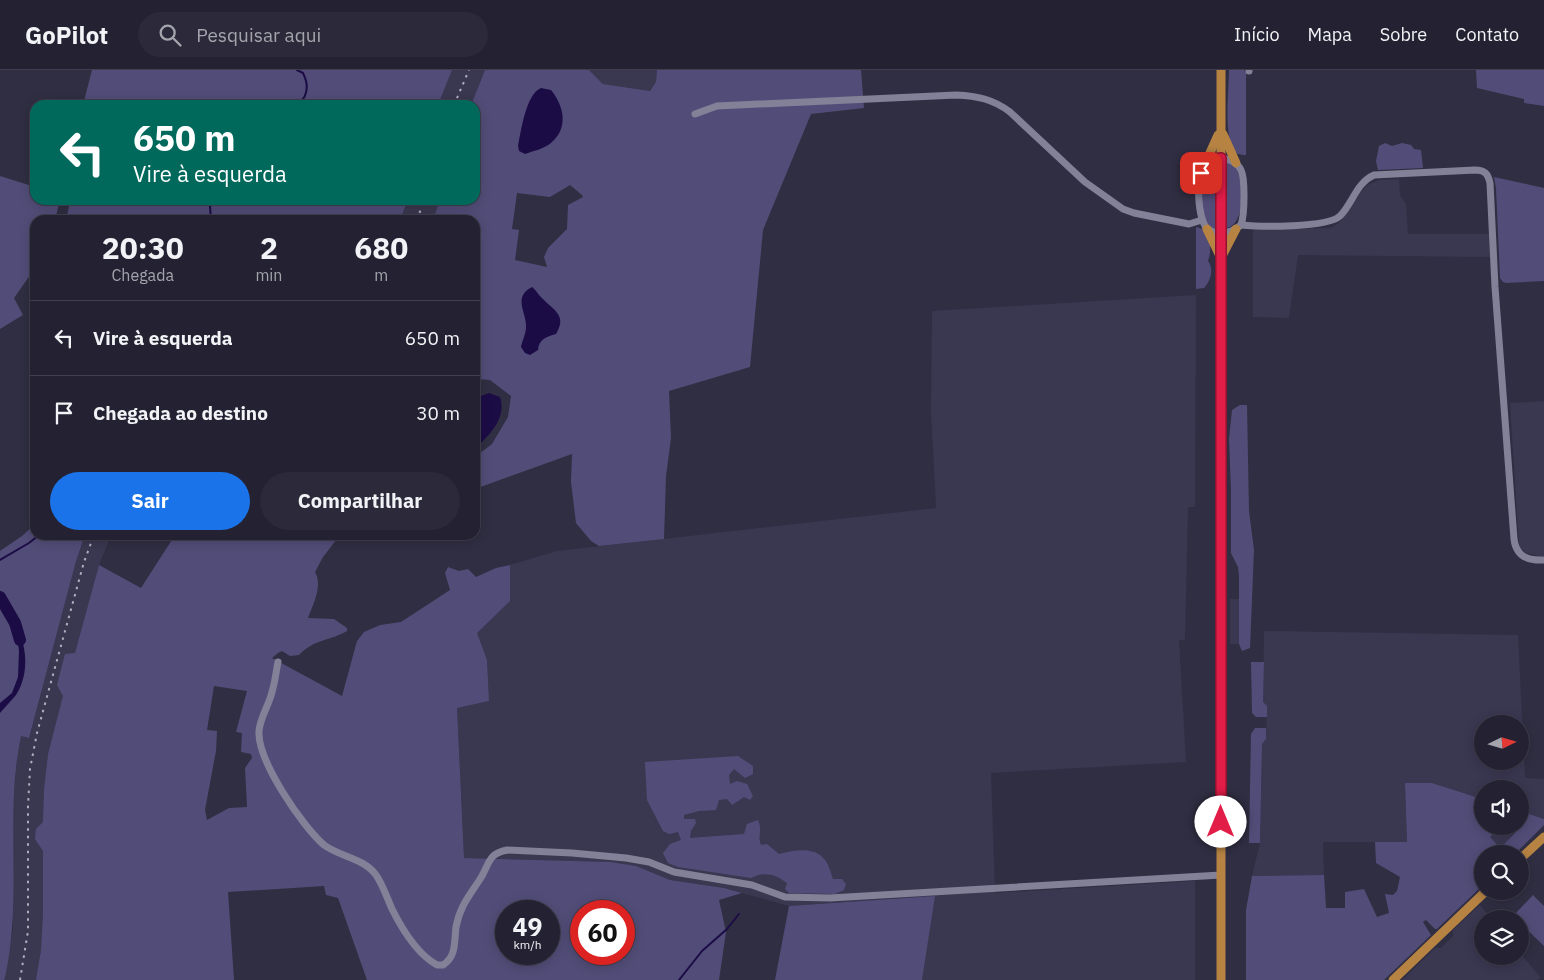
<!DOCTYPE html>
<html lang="pt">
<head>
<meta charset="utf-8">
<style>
	:root { --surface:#242232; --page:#2c2a3a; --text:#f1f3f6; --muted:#a3a4ac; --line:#413f4d; --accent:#1a73e8 }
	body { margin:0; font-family:"IBM Plex Sans",sans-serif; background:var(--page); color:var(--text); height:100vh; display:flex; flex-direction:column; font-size:19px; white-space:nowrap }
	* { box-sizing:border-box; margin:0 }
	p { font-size:16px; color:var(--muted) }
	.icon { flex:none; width:28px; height:28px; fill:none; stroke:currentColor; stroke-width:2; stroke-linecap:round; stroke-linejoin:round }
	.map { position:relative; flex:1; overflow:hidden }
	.drawer { position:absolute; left:30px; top:145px; width:450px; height:325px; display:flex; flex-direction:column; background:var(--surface); border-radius:15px; box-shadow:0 2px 12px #0003,0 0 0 1px var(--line) }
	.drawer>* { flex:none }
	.top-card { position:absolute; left:30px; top:30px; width:450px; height:105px; border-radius:15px; box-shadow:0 2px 12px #0003,0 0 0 1px var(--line); background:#00695c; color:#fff; overflow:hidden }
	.needle { width:32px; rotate:85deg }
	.buttons { position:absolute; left:1474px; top:645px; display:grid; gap:10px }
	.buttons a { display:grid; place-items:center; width:55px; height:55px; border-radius:50%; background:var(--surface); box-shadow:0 2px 12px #0003,0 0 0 1px var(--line); font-size:25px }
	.speed { position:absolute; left:495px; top:830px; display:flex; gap:10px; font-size:25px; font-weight:700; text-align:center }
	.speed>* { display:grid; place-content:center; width:65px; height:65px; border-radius:50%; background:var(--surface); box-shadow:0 2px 12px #0003,0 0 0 1px var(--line); line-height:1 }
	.speed small { font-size:12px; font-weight:400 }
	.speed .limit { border:8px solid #d22; background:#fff; color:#111 }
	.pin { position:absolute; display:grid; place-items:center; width:42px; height:42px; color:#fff; margin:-21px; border-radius:10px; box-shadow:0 2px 8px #0006 }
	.me { position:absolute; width:55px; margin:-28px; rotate:0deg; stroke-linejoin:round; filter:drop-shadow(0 0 4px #0008) }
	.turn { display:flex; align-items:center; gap:18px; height:105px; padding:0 20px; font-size:22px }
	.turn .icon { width:65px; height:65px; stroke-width:2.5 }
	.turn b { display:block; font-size:35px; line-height:42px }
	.eta { display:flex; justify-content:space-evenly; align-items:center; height:85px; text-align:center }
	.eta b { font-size:30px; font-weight:700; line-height:35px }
	.primary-button { display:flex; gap:10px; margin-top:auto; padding:10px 20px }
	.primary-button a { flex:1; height:58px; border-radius:30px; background:var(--accent); color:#fff; font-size:20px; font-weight:700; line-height:58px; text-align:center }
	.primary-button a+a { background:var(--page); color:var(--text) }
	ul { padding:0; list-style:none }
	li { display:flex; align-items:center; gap:15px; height:75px; padding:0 20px; border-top:1px solid var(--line) }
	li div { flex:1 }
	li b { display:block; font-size:19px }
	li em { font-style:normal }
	header { display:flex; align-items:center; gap:30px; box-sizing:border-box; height:70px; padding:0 25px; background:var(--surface); border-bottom:1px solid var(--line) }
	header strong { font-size:24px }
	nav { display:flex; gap:28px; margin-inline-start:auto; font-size:18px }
	.search { width:350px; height:45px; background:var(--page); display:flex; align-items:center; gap:12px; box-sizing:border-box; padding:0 18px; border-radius:28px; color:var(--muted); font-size:19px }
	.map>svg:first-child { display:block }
	.built { fill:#3a3751; fill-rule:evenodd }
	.green { fill:#524d78; fill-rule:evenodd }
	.water { fill:#1c0c45 }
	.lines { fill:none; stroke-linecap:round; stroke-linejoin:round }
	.stream { stroke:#1c0c45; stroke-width:2 }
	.river { stroke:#1c0c45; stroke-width:12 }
	.minor { stroke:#828198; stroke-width:7 }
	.major { stroke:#b68343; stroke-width:9 }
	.rail { stroke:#b0aebd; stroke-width:2; stroke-dasharray:2.5 5; stroke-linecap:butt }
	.route-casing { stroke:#92132f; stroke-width:12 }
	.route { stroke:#e11d48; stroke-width:9 }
</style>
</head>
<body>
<header>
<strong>GoPilot</strong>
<div class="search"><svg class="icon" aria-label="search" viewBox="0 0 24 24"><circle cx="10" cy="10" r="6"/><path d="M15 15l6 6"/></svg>Pesquisar aqui</div>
<nav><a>Início</a><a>Mapa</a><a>Sobre</a><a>Contato</a></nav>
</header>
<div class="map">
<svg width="1544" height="910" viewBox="0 0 1544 910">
	<rect width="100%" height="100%" fill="#302e42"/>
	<g class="built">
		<path d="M452 0H485L471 35H438Z"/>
		<path d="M589 0H657L656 12 650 21 603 14Z"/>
		<path d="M1399 109 1400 125 1406 134 1408 164H1489L1490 187 1298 185 1289 248 1253 247V160L1331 158 1341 151 1363 119 1368 115 1379 110Z"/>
		<path d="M408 130H440L433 150H400Z"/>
		<path d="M1196 225 1195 437H1188L1185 570H1179L1186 692 991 703 995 823 1195 811V910H922L934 826 789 836 724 818 670 810 636 796 611 792 464 788 457 638 489 631 487 590 476 563 510 531V495L557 481 936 438 931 342 932 241Z"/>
		<path d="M1544 331V486H1539L1526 483 1520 477 1519 473 1510 333Z"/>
		<path d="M85 465H111L99 495 48 684 44 719 43 862 39 898 36 910H4L13 860V736L18 678 21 666 29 668 76 491Z"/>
		<rect x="1230" y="529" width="9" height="45"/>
		<path d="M1264 561 1518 565 1525 708 1544 709V749L1520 741V719H1482V729L1432 713H1405L1407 772H1323L1324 805 1252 806 1260 773 1262 674 1266 669 1267 636 1263 633ZM1482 654H1520V691H1482Z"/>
		<path d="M1500 756H1513L1517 760 1500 778 1489 767Z"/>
		<path d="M1480 835 1491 849H1482V886H1520V883L1541 908 1537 910H1402L1435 878H1441L1453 866V860Z"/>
	</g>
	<g class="green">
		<path d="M92 0H452L438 35H83Z"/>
		<path d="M485 0H589L603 14 650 21 656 12 657 0H861L864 38 811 44 763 160 750 297 669 321 671 368 666 406 664 469 599 476 591 471 576 453 571 412 572 384 475 419V387L492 374 508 347 511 326 490 310 476 309 475 311V150H433L440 130H475V35H471ZM570 115 582 125 583 127 568 135 567 159 548 178 544 187 547 197 515 190 519 160 512 159 517 123 550 127Z"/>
		<path d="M1229 0H1244L1246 2V85C1242 85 1238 85 1235 82 1223 65 1229 21 1229 0Z"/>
		<path d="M1476 0H1544V36L1524 33V29L1477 18Z"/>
		<path d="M1385 73 1392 76 1402 73 1411 75 1414 79 1421 80 1423 98 1378 100 1376 91 1379 76Z"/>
		<path d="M1213 93C1220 93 1228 91 1233 95 1245 104 1246 149 1230 157 1225 159 1216 158 1210 158L1203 146 1201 113 1205 100Z"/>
		<path d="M0 106 35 117V130H60L55 150H35V198L14 228 23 245 0 259Z"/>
		<path d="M1494 107 1544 118V211L1506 213 1503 212 1500 208 1496 118Z"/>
		<path d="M67 130H408L400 150H66L70 132Z"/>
		<path d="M1196 157 1203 159 1210 173V183L1208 191C1214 199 1211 211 1204 218L1196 219Z"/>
		<path d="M1240 335H1247L1249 441 1254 480 1250 578 1242 581 1239 574V506L1238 497 1231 483V420L1229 369 1232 340Z"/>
		<path d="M35 454V465H85L76 491 29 668 21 666C4 746 23 828 5 907L4 910H0V481L22 466Z"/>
		<path d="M175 465H340L323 487 315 502C323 516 313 534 308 548L334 549 347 558V561C330 571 314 569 299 585L290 586 282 581 278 583 272 588 342 626 357 571 364 562 380 555 401 552 450 520 445 503 448 497 459 501 468 499 476 507 496 498 510 495V531L477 563 487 590 489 631 457 638 464 788 611 792 636 796 670 810 724 818 742 823 719 830 726 862 719 910H367L338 828 326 825 324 816 228 822 234 910H36L41 880 43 844V781L35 769 36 759 43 752 44 719 48 684 63 626 57 615 65 584 75 583 99 495 141 518ZM214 616 247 621 236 662 242 663 241 682 251 684 252 688 245 698 247 737 229 738 207 750 205 740 216 681 217 661 207 660ZM506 841H549V884H506ZM581 841H624V884H581Z"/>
		<path d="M1251 592H1264L1263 632 1267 636V647H1256L1252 643Z"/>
		<path d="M1255 658H1266V669L1262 674 1260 773H1249L1251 664Z"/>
		<path d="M738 686 753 696V704L745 708 734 699 729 705 730 714 737 711 747 714 753 726 750 730 744 727 732 735 727 729 719 730 716 740 699 741 684 745V749H695L696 753 691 761 690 768 744 764 747 754 758 750C763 761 757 766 761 775L767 774 779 784C793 780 815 776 825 790 829 795 831 803 833 809H842L846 814 844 820 835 824 789 823 785 819 787 813C776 804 764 801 751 808L678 797 668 793 663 783 670 774 681 770 678 762 669 764 663 761 647 730 645 692Z"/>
		<path d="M1405 713H1432L1482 729V756H1500L1490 767 1500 778 1517 761 1513 756H1520V741L1544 749V755L1515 784H1482V816L1437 859H1435L1426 850 1423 852 1431 865 1384 910H1246V840L1252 806 1324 805 1326 838H1345V822L1364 819 1377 847 1389 843 1385 824 1393 825 1397 821 1400 807 1376 793 1375 772H1407Z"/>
		<path d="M1533 825 1544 836V876L1520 853V849H1516L1513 846Z"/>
		<path d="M935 826 922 910H775L789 836Z"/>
	</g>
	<g class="water">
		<path d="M541 18 551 20C564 36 569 58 551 73 544 79 533 81 525 84L519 81 518 76C521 61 526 24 541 18Z"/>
		<path d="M532 217C537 221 538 225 543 229 555 241 567 246 556 264 546 267 539 269 538 280L530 285 525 283 521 277C522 271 526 264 526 257 527 243 512 227 532 217Z"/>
		<path d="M489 323 500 327C507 349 489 365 475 379V336L481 326Z"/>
		<path d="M15 553C27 574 30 604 16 625 11 631 5 637 0 643V633L12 623 18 607 19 581Z"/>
	</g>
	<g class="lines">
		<g class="stream">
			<path d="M297 0 303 3C309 15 308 26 298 35"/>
			<path d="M206 130 210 136 211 150"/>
			<path d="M0 490 29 473 39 465"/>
			<path d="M679 910 702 881 727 859 739 844"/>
		</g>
		<path class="river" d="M0 527 15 553 20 570"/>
		<g class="minor">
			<path d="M1249 1V0"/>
			<path d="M695 44 717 36 956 25C977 26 993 29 1010 42L1085 112 1123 139 1134 143 1189 154 1202 150"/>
			<path d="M1221 88C1245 91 1244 107 1244 127 1244 137 1244 146 1241 155 1230 164 1219 166 1207 159 1198 147 1195 109 1204 97 1208 91 1214 89 1221 88Z"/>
			<path d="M1241 155C1260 157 1327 158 1340 146 1353 133 1356 113 1374 105L1475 100C1485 100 1488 104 1490 113L1495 217 1514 469C1516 486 1527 491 1544 490"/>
			<path d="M278 592C276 602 275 612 272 622 269 635 260 648 259 661 257 690 302 756 324 775 340 787 364 788 376 805 383 815 387 828 392 839 402 859 417 884 437 895H443C457 886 454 871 456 857 460 835 471 824 482 806 490 791 489 784 507 780L572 783 626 788 649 792 674 802 752 815 785 827 830 828 1221 805"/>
		</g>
		<g class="major">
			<path d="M1223 64 1236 93"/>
			<path d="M1205 94 1218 65"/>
			<path d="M1207 159 1220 186"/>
			<path d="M1223 184 1236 159"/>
			<path d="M1520 789 1544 767"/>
			<path d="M1221 910V0"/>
			<path d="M1393 910 1486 821"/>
		</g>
		<g class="rail">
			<path d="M454 35 469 0"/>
			<path d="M417 150 424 130"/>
			<path d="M20 910 28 861V736L30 699 37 663 84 492 94 465"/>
		</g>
	</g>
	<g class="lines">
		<g class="route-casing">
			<path id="route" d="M1201 103C1203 93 1211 89 1221 88V752"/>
		</g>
		<use href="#route" class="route"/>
	</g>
</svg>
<div class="buttons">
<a><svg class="needle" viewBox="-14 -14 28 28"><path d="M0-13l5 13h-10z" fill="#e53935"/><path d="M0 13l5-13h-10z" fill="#a3a4ac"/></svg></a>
<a><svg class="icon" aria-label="sound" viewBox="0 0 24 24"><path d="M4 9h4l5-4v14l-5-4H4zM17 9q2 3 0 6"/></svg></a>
<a><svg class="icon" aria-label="search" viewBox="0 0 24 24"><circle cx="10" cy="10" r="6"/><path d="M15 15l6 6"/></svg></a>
<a><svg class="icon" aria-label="layers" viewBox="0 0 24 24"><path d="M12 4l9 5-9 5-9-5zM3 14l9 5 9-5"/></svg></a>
</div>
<div class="speed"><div>49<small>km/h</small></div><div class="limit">60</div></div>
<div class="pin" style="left:1201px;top:103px;background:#d93025"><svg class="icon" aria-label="arrive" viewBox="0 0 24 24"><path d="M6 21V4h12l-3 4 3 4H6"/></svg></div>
<svg class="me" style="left:1221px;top:752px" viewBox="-20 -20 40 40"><circle r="19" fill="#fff"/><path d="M0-13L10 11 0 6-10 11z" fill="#e11d48"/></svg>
<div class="top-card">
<div class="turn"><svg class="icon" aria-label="left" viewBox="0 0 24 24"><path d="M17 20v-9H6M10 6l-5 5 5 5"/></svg><div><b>650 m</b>Vire à esquerda</div></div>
</div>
<section class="drawer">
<div class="eta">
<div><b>20:30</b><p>Chegada</p></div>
<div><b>2</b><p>min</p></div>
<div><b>680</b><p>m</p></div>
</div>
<ul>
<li><svg class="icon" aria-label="left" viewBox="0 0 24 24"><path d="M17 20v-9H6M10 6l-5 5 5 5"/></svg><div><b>Vire à esquerda</b></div><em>650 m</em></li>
<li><svg class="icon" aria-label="arrive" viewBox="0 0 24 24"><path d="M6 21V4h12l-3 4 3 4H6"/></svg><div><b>Chegada ao destino</b></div><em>30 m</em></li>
</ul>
<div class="primary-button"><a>Sair</a><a>Compartilhar</a></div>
</section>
</div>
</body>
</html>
